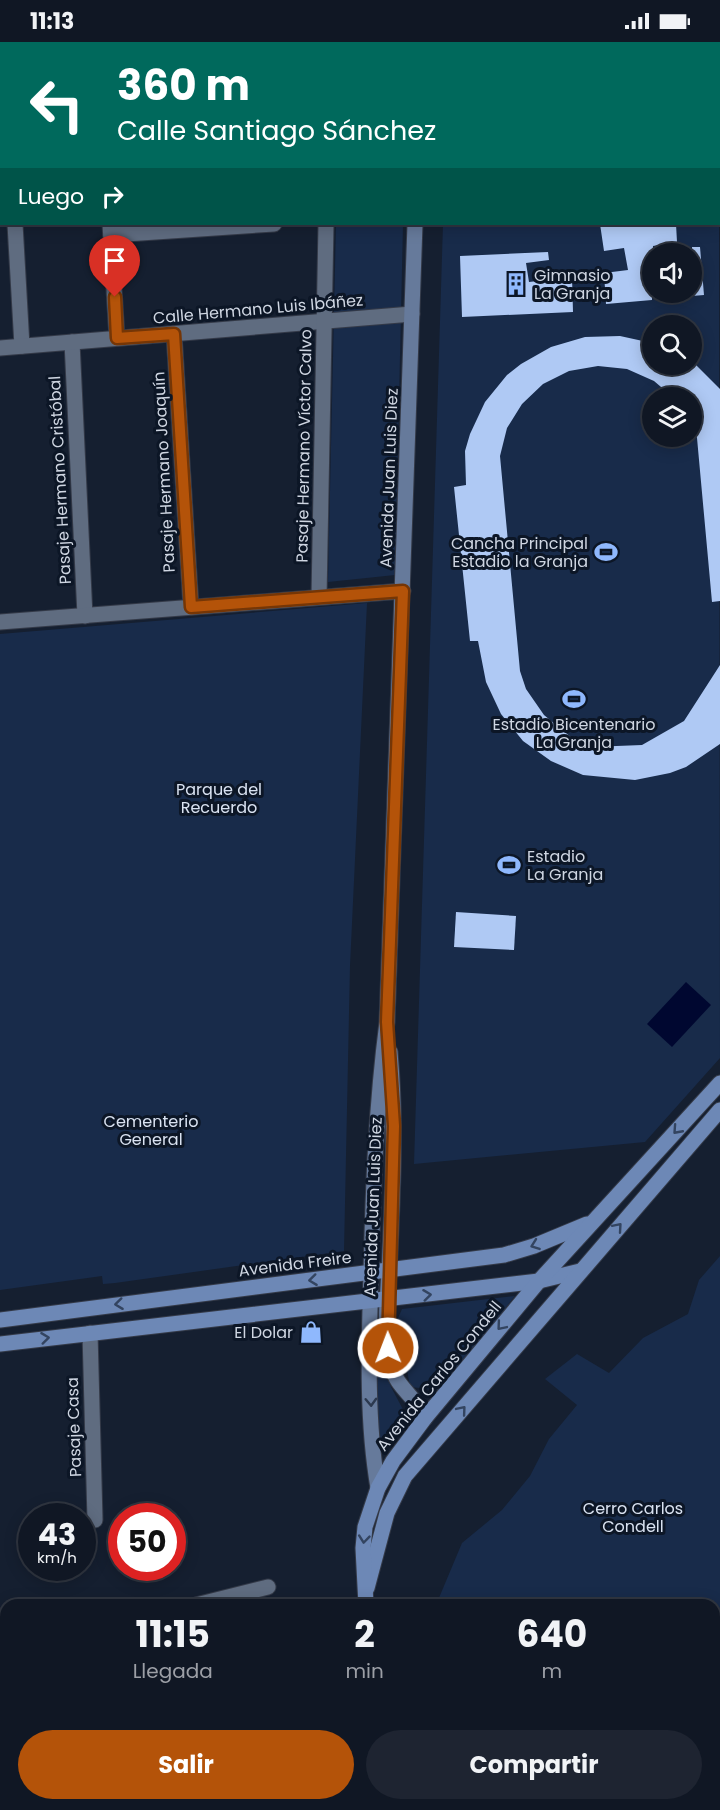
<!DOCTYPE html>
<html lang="es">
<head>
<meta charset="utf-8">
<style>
	:root { --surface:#101724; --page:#1e2431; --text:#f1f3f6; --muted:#9c9fa6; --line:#303641; --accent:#b45309 }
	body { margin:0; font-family:Poppins,sans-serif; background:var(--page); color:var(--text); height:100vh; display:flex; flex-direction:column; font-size:22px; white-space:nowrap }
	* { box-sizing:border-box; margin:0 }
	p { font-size:20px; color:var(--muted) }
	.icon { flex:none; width:33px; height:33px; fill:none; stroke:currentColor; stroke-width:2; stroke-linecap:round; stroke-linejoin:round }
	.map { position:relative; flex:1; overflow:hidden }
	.sheet { position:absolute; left:0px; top:1557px; width:720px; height:212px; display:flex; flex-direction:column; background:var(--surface); border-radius:18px 18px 0 0; box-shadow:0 3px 15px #0003,0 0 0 2px var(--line) }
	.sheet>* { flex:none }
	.hud { position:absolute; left:0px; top:0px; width:720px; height:183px; box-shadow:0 3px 15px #0003,0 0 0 2px var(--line); background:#00695c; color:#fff; overflow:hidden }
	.buttons { position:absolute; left:642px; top:201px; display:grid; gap:12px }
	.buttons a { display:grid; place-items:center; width:60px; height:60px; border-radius:50%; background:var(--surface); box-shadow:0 3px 15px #0003,0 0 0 2px var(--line); font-size:30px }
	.speed { position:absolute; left:18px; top:1461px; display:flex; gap:12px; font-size:30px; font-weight:700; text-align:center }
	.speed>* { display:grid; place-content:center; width:78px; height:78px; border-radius:50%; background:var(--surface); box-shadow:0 3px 15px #0003,0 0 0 2px var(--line); line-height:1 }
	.speed small { font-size:15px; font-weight:400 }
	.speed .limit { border:9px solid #d22; background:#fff; color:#111 }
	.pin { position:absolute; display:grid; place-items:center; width:51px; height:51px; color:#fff; margin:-62px -26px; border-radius:50% 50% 50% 0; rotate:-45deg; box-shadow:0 0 6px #0007 }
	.pin .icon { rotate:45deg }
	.me { position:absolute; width:66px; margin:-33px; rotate:359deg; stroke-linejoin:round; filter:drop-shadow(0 0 4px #0008) }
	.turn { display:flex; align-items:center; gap:21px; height:126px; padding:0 18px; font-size:27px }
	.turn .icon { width:78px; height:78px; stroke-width:2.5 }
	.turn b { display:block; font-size:42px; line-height:51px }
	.then { display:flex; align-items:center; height:57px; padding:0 18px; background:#0003; gap:12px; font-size:22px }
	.eta { display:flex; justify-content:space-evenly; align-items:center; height:102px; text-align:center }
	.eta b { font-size:36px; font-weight:700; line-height:42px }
	.cta { display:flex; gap:12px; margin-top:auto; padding:12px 18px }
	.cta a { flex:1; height:69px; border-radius:36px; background:var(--accent); color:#fff; font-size:24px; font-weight:700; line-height:69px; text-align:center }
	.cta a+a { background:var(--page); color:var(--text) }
	.status { display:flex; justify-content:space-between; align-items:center; height:42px; padding:0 30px; background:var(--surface); direction:ltr }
	.status svg { height:16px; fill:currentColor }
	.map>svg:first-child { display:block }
	.green { fill:#182b4a; fill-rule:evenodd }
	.water { fill:#000730 }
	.building { fill:#afc9f4 }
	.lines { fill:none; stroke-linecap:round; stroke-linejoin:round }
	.minor-casing { stroke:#343a48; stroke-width:17 }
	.secondary-casing { stroke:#343a48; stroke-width:17 }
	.primary-casing { stroke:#343a48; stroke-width:17 }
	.minor { stroke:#5f6c80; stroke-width:15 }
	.secondary { stroke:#667a9b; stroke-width:15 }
	.primary { stroke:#6d88b6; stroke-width:15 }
	.oneway { stroke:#334460 }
	.oneway2 { stroke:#2c394f }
	.route-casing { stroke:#753606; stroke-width:15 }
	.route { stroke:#b45309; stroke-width:10 }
	.labels { text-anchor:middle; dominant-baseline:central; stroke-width:6; stroke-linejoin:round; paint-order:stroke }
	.poi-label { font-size:16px; fill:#cfd6e2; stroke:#0c1626; text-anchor:start }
	.street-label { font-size:16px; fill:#cfd6e2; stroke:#0c1626 }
	.park-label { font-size:16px; fill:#d9e2f1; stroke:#0c1626 }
</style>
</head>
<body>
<div class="status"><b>11:13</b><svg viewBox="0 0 49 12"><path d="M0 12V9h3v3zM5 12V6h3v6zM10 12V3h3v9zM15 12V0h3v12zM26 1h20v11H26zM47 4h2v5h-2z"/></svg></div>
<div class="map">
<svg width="720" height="1768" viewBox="0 0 720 1768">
	<rect width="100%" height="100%" fill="#151f30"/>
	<g class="green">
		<path d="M719 158 720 1016 645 1100 414 1122 443 182H718ZM652 212H692V250H652ZM652 284H692V322H652ZM652 356H692V394H652Z"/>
		<path d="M336 182H403L395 533 328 540Z"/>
		<path d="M367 561 350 924 344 1209 115 1241 103 1242 102 1234 0 1248V592Z"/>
		<path d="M720 1214V1768H424V1762H714V1563H436L462 1501 502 1468 530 1434 549 1397 577 1363 545 1337 577 1312 609 1331 643 1296 688 1272 699 1238Z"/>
		<path d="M515 1254 440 1348 410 1345 398 1276 402 1267Z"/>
		<path d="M379 1304 391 1345 407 1375 405 1385 383 1413 379 1398 376 1309Z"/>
		<path d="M254 1763V1762L318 1763V1768H255Z"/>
	</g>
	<path class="water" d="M686 940 711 963 672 1005 647 982Z"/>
	<g class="building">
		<path d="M600 182H676L677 200 653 204 652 258 606 262 604 231 628 228 624 206 604 209Z"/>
		<path d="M692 205H700L704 253 692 254Z"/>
		<path d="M548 210 549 218 526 221 529 240 572 235 573 270 462 275 460 214Z"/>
		<path d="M620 294 652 301V322H695L720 347V559L712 560 697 396 692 381V356H674L654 339 627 327 598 324 569 329 543 342 522 362 507 386 500 414 520 629 526 647 544 673 572 696 591 705 642 703 684 679 720 623V702L686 725 670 731 635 738 583 733 551 719 523 699 501 672 486 640 478 599H470L454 445 466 443 465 409 470 392 485 360 507 333 521 322 551 305 585 295Z"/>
		<path d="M456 870 516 874 514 908 454 905Z"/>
	</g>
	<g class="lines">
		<g class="minor-casing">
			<g id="minor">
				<path d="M3 0V2"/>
				<path d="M99 0V2"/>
				<path d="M330 2V0"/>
				<path d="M718 142 720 141"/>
				<path d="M15 182 22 304"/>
				<path d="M110 182 117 296"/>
				<path d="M111 193 274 182"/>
				<path d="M174 292 191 565"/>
				<path d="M72 300 85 574"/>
				<path d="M0 306 412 272"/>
				<path d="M319 555 326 182"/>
				<path d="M0 580 403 549"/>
				<path d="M90 1291 95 1478"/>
				<path d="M196 1563 268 1545"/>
				<path d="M0 1613 6 1612"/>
				<path d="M0 1766 13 1762"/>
			</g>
		</g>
		<g class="secondary-casing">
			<g id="secondary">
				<path d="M421 2V0"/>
				<path d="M390 1010C396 1076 393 1143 390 1210 389 1246 382 1288 391 1323 396 1346 417 1355 425 1376"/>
				<path d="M378 1446C366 1376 369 1302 371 1231 373 1147 376 1064 387 980L415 182"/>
			</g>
		</g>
		<g class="primary-casing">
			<g id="primary">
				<path d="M0 1278 504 1213 534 1204 587 1182"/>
				<path d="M0 1302 539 1239 580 1229"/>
				<path d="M367 1546 387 1471 405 1434 720 1068"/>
				<path d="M366 1563 363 1506 365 1485 378 1446 393 1419 425 1376 539 1239 720 1041"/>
				<path d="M355 1768 356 1762"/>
			</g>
		</g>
		<use href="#minor" class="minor"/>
		<use href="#secondary" class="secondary"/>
		<use href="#primary" class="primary"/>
	</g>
	<defs><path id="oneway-chevron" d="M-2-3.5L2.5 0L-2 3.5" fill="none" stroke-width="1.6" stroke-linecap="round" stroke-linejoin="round" transform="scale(1.5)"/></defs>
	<g class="oneway">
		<use href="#oneway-chevron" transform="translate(677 1088) rotate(132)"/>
		<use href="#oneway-chevron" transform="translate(618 1185) rotate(-49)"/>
		<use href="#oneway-chevron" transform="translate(535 1203) rotate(160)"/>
		<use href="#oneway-chevron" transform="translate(313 1238) rotate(173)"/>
		<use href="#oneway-chevron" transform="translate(427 1253) rotate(-7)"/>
		<use href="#oneway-chevron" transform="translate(119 1262) rotate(173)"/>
		<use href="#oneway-chevron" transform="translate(501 1284) rotate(130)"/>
		<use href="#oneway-chevron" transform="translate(45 1296) rotate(-7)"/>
		<use href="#oneway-chevron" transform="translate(462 1368) rotate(-50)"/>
		<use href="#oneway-chevron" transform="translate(364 1497) rotate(96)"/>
	</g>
	<use class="oneway2" href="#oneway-chevron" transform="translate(371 1360) rotate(88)"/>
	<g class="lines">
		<g class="route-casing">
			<path id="route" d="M115 255 117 296 174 292 191 565 403 549 387 980 394 1084 388 1306"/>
		</g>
		<use href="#route" class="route"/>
	</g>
	<defs>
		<g id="building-bare" transform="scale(1.8)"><path d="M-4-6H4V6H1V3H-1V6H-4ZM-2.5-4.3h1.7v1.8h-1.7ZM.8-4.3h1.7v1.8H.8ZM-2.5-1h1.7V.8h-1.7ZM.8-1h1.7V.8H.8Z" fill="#8fb8fd" stroke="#0c1626" stroke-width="2.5" paint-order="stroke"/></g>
		<g id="stadium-bare" transform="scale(1.8)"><path d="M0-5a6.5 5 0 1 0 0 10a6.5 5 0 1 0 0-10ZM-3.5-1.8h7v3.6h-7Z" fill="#8fb8fd" stroke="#0c1626" stroke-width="2.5" paint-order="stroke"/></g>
		<g id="shop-bare" transform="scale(1.8)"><path d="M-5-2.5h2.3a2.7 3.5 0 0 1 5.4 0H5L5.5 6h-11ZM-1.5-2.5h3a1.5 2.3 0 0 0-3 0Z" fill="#8fb8fd" stroke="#0c1626" stroke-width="2.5" paint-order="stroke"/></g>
	</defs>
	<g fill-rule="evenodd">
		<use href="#building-bare" x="516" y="242"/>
		<use href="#stadium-bare" x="606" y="510"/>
		<use href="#stadium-bare" x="574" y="657"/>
		<use href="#stadium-bare" x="509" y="823"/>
		<use href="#shop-bare" x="311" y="1290"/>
	</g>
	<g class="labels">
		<g class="poi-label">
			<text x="534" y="233">Gimnasio<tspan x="534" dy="18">La Granja</tspan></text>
			<text x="588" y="501" text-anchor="end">Cancha Principal<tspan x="588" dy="18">Estadio la Granja</tspan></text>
			<text x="574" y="682" text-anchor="middle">Estadio Bicentenario<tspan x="574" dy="18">La Granja</tspan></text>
			<text x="527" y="814">Estadio<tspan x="527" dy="18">La Granja</tspan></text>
			<text x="293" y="1290" text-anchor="end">El Dolar</text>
		</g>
		<g class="street-label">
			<text transform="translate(258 267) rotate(-5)">Calle Hermano Luis Ibáñez</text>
			<text transform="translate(304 404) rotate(-89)">Pasaje Hermano Víctor Calvo</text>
			<text transform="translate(164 430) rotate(-93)">Pasaje Hermano Joaquín</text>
			<text transform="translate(389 436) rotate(-88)">Avenida Juan Luis Diez</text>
			<text transform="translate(60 438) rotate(-93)">Pasaje Hermano Cristóbal</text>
			<text transform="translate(373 1165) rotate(-88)">Avenida Juan Luis Diez</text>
			<text transform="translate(295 1222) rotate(-7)">Avenida Freire</text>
			<text transform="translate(439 1334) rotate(-51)">Avenida Carlos Condell</text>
			<text transform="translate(74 1385) rotate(-92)">Pasaje Casa</text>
		</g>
		<g class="park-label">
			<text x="219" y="747">Parque del<tspan x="219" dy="18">Recuerdo</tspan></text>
			<text x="151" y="1079">Cementerio<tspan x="151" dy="18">General</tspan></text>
			<text x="633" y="1466">Cerro Carlos<tspan x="633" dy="18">Condell</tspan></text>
		</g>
	</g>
</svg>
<div class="buttons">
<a><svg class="icon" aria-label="sound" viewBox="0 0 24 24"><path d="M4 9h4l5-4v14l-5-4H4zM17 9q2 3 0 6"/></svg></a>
<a><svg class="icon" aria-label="search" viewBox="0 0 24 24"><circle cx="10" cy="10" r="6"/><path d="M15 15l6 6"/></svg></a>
<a><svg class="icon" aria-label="layers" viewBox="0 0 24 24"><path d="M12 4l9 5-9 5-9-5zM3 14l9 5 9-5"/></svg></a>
</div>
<div class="speed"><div>43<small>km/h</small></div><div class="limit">50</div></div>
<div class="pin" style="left:115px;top:255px;background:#d93025"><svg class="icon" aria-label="arrive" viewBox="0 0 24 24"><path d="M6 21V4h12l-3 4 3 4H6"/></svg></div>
<svg class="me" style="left:388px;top:1306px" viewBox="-20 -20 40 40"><circle r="17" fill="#b45309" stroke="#fff" stroke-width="3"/><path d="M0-11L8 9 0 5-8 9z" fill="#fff"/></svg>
<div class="hud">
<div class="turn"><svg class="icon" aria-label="left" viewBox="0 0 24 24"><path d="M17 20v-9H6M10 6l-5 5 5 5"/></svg><div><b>360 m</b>Calle Santiago Sánchez</div></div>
<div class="then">Luego<svg class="icon" aria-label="right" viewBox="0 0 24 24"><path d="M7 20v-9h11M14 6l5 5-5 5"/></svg></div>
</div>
<section class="sheet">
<div class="eta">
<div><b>11:15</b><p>Llegada</p></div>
<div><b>2</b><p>min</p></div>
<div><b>640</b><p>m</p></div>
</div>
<div class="cta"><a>Salir</a><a>Compartir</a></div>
</section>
</div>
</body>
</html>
